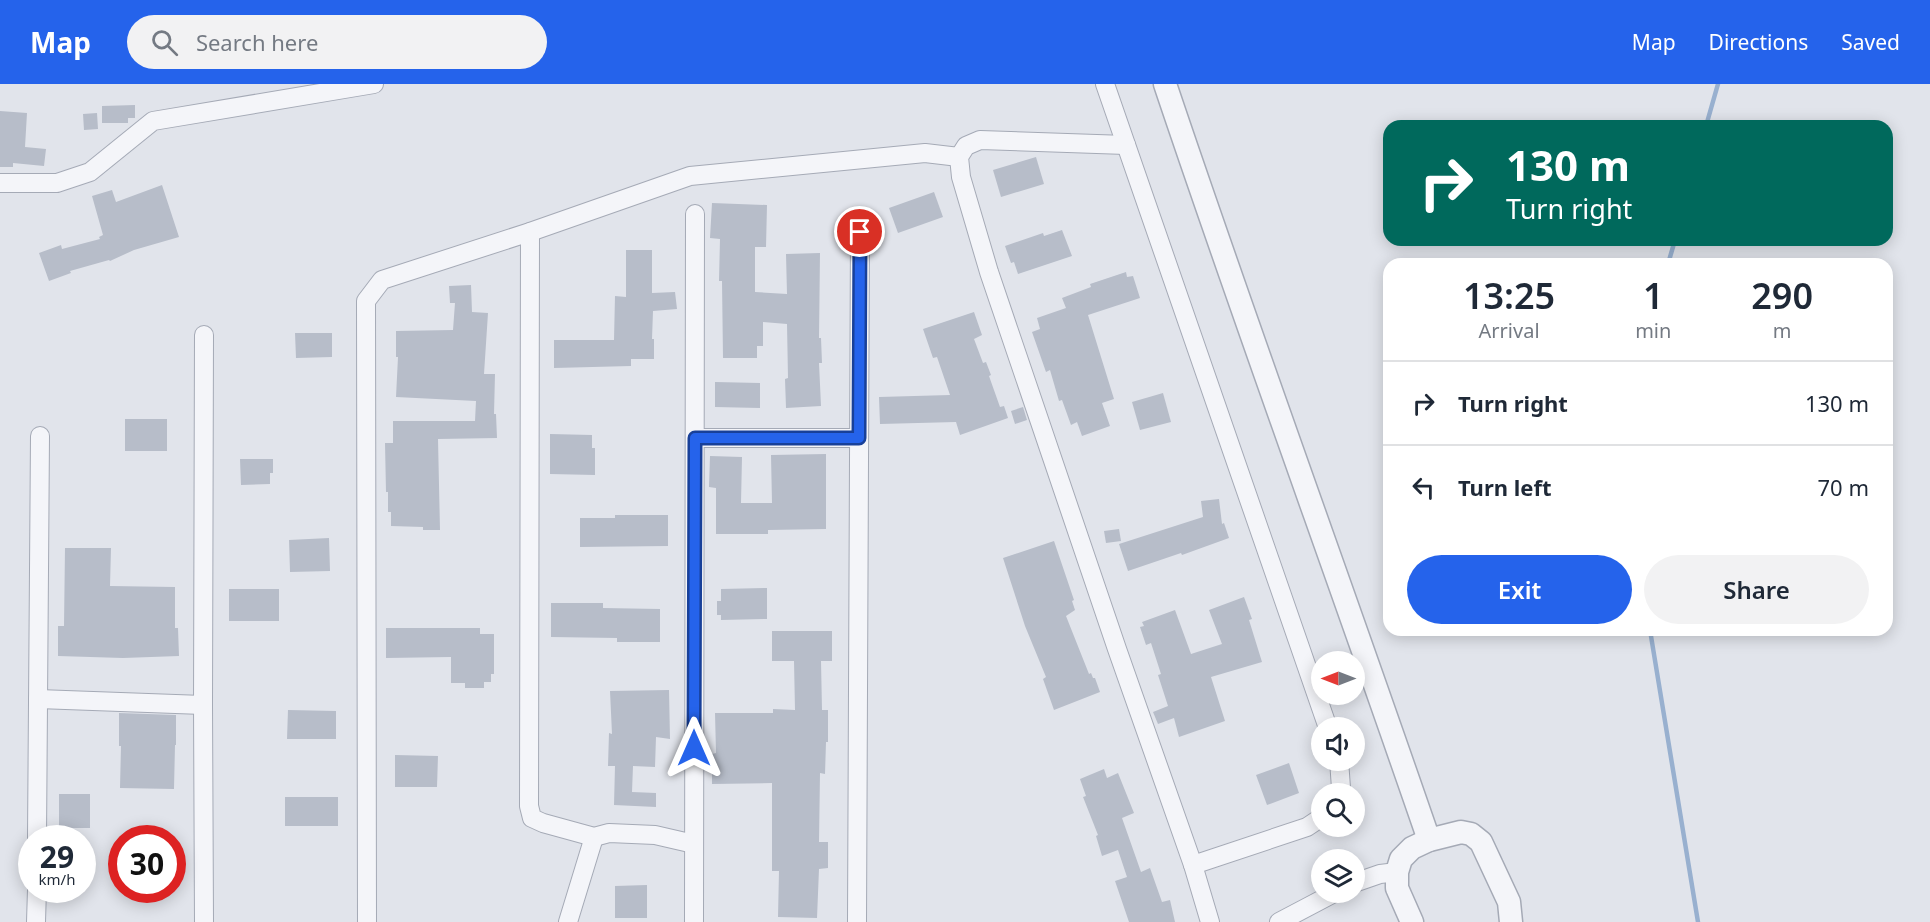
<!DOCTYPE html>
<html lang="en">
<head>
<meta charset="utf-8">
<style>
	:root { --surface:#fff; --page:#f2f2f3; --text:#1f2937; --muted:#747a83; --line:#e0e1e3; --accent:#2563eb }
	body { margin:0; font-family:"Noto Sans",sans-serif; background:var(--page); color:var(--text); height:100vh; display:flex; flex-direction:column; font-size:22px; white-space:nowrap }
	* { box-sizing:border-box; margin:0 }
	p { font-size:20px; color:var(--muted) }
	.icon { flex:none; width:33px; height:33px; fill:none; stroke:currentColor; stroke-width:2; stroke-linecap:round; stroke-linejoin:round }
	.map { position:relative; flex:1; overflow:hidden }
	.drawer { position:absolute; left:1383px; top:174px; width:510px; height:378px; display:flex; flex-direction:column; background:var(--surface); border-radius:18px; box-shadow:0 3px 15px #0003 }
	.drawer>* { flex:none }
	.guide { position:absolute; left:1383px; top:36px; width:510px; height:126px; border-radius:18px; box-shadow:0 3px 15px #0003; background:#00695c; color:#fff; overflow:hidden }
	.needle { width:39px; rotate:270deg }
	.buttons { position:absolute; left:1311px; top:567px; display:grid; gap:12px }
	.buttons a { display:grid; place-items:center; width:54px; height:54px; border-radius:50%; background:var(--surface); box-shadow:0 3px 15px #0003; font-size:30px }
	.speed { position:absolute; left:18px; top:741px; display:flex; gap:12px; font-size:30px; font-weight:700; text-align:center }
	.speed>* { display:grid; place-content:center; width:78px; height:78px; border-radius:50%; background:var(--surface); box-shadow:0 3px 15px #0003; line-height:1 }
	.speed small { font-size:15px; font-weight:400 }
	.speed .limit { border:9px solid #d22; background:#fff; color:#111 }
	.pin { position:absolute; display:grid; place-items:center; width:51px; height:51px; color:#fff; margin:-26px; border:3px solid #fff; border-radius:50%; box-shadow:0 2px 6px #0007 }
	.me { position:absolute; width:66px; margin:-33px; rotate:0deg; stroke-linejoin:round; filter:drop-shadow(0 0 4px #0008) }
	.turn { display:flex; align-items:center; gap:21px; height:126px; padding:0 24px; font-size:27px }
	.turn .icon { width:78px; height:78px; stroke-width:2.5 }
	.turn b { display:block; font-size:42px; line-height:51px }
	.eta { display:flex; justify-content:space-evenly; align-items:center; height:102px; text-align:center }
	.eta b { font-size:36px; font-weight:600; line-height:42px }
	.button { display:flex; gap:12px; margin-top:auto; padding:12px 24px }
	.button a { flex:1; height:69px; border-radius:36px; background:var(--accent); color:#fff; font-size:24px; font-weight:600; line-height:69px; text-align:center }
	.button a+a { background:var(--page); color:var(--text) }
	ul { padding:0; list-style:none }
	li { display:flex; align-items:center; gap:18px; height:84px; padding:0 24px; border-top:2px solid var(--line) }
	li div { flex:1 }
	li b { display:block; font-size:22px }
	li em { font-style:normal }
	header { display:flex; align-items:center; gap:36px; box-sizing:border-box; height:84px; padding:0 30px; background:var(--accent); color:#fff }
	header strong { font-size:28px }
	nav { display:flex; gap:33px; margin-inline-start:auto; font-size:21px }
	.search { width:420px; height:54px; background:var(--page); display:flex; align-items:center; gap:15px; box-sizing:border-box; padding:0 21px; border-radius:33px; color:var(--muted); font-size:22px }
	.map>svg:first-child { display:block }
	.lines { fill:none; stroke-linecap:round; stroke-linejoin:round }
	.stream { stroke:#98b0cf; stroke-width:4.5 }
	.building { fill:#b7bdc9 }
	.minor-casing { stroke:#a5aab6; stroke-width:20 }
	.tertiary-casing { stroke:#a5aab6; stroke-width:25 }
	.minor { stroke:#f4f5f9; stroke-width:18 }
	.tertiary { stroke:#f4f5f9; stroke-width:22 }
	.route-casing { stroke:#184099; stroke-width:15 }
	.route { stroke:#2563eb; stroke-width:10 }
</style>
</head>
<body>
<header>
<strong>Map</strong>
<div class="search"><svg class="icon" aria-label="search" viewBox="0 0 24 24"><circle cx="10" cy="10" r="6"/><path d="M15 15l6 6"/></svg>Search here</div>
<nav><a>Map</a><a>Directions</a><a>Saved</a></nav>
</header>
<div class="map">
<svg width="1930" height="838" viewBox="0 0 1930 838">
	<rect width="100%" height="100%" fill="#e1e4eb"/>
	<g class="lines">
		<g class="stream">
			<path d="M1706 42 1718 0"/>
			<path d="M1668 180 1675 156"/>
			<path d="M1650 546 1698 838"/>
		</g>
	</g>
	<g class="building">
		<path d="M135 21V34H128V39H102V22Z"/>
		<path d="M0 27 27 29 25 63 46 65 44 82 13 79V83H0Z"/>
		<path d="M97 29 98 45 84 46 83 30Z"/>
		<path d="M1036 73 1044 100 1001 113 993 86Z"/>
		<path d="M162 101 179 153 134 166 110 177 109 176 70 187 71 189 49 197 39 169 61 161 62 165 100 155 99 153 103 151 92 112 112 106 116 118Z"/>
		<path d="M934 108 943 133 898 149 889 124Z"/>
		<path d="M712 119 767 121 766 163H755V208L787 210 786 170 820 169 819 254H821L822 279H819L821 322 786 324 785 295 788 294 787 240 763 238V262H757V274H723L722 197H719L720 155 710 154Z"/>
		<path d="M1062 146 1072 172 1018 190 1014 178 1011 179 1005 162 1043 149 1044 152Z"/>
		<path d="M626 166H652V209L675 208 677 225 653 227 652 255H654V275H631V282L554 284V256H614L615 212 626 213Z"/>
		<path d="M1126 188 1127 193 1133 192 1140 214 1088 231 1114 315 1102 319 1110 342 1082 352 1077 338 1071 341 1062 316 1059 317 1050 286 1046 288 1032 248 1040 245 1037 234 1066 224 1062 214 1091 203 1090 200Z"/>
		<path d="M471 201 472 228 488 229 484 290H495L494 330H496L497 354 438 355 440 446H423V443L391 442V428H388V408H386L385 359H393V337H475L476 317 396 313 398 273H396V247L453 246 455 219H450L449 202Z"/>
		<path d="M974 228 982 251 974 255 983 279 986 278 991 291 989 292 1000 323 1004 322 1008 334 960 351 956 338 880 340 879 313 950 311 937 273 933 274 923 245Z"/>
		<path d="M295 249H332V273L296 274Z"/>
		<path d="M715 298 760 299V324L715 323Z"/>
		<path d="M1163 309 1171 338 1140 346 1132 318Z"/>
		<path d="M1023 323 1027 336 1015 340 1011 327Z"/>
		<rect x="125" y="335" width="42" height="32"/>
		<path d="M550 350 592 351V364H595V391L550 390Z"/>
		<path d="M826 370V445L768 446V450H716V404L709 403 710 372 742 373 741 419H772L771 371Z"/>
		<path d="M240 375H273V389H270V400L241 401Z"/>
		<path d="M1219 415 1222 440 1224 439 1229 454 1182 471 1181 469 1128 487 1119 460 1203 433 1201 417Z"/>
		<path d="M615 431H668V462L580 463V434H615Z"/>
		<path d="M1119 445 1121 457 1106 459 1104 447Z"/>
		<path d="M329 454 330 487 290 488 289 456Z"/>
		<path d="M1054 457 1074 516 1072 517 1075 526 1066 532 1089 590 1091 589 1093 594H1095L1100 608 1054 626 1043 595 1046 593 1025 542 1003 474Z"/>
		<path d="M65 464H111L110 502 175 503V544H178L179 572 123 574 58 572V542H64Z"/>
		<path d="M767 504V535L721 536V531H717V517H721V505Z"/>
		<rect x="229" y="505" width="50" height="32"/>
		<path d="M1244 513 1252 535 1249 536 1262 578 1211 593 1225 637 1179 653 1174 634 1158 640 1153 628 1168 622 1158 591 1161 590 1151 559 1146 561 1140 543 1144 542 1142 538 1175 526 1191 570 1222 560 1209 526Z"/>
		<path d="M551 519H603V524L660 525V558H617V554L551 553Z"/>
		<path d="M386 544H480V550H494V590H491V598H484V604H465V599H451V573L386 574Z"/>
		<path d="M772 547H832V577H821L822 626H828V658H826L825 690 820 689 819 758H828V784L819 785 817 834 778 833 779 787H772V699L712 700V670L716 669 715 629H773V625L795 626 794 577H772Z"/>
		<path d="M669 606 670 655 656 653 655 683 633 682 632 708 656 709V723L614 721 615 682H608L609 649 612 650 610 607Z"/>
		<path d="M288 626 336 627V655H287Z"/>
		<path d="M119 629 176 631V661H175L174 705 120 704 121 662H119Z"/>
		<path d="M395 671 438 672 437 703H395Z"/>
		<path d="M1289 679 1299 709 1267 721 1256 691Z"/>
		<path d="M1104 685 1107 694 1118 689 1134 729 1122 734 1141 788 1150 784 1162 818 1170 816 1175 838H1129L1115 797 1127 793 1118 766 1102 772 1096 752 1098 751 1083 713 1086 712 1080 695Z"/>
		<rect x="59" y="710" width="31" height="34"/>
		<rect x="285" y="713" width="53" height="29"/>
		<path d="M647 801V834H615V802Z"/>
	</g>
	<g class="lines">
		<g class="minor-casing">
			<g id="minor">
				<path d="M1105 0 1328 644"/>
				<path d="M1126 61 980 56 966 62 959 73 961 93 989 188 1117 565 1193 781 1210 838"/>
				<path d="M0 99H57L90 88 153 37 374 0"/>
				<path d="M530 148 529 722 532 734 543 739 594 753 609 749 655 751 694 760"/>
				<path d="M695 354H859"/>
				<path d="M38 615 203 621"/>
				<path d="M1339 710 1341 704 1339 676"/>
				<path d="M37 754 40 352"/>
				<path d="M1193 781 1307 743 1322 733"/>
				<path d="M1354 799 1380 790 1397 788"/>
				<path d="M36 838 37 806"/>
				<path d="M204 838 203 621 204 251"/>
				<path d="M367 838 366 217 382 196 530 148 690 92 925 69 959 73"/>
				<path d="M568 838 594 753"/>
				<path d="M694 838 695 130"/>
				<path d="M857 838 860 148"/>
				<path d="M1279 838 1336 808"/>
			</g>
		</g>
		<g class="tertiary-casing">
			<g id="tertiary">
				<path d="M1165 0C1250 253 1342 503 1429 756"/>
				<path d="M1412 838 1397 804V788L1401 775 1412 764 1429 756 1461 748 1471 750 1481 758 1509 818 1511 838"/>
			</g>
		</g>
		<use href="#minor" class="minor"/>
		<use href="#tertiary" class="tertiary"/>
	</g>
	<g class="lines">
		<g class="route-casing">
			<path id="route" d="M694 664 695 354H859L860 148"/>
		</g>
		<use href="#route" class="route"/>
	</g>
</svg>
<div class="buttons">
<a><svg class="needle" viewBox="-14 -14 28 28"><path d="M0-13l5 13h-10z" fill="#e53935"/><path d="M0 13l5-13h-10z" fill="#747a83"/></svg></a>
<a><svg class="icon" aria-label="sound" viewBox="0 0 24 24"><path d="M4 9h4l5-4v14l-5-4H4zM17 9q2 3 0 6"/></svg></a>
<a><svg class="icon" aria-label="search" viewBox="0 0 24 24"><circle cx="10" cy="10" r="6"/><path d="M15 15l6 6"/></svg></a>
<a><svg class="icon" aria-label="layers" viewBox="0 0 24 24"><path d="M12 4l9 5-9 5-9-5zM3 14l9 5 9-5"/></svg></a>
</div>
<div class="speed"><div>29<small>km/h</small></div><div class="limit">30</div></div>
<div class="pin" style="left:860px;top:148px;background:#d93025"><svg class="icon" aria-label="arrive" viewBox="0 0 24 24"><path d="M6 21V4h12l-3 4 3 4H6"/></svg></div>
<svg class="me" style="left:694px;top:664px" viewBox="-20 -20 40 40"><path d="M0-17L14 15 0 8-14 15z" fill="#2563eb" stroke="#fff" stroke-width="4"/></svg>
<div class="guide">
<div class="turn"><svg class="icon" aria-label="right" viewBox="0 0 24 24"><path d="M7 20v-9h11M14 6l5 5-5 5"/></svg><div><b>130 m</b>Turn right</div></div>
</div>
<section class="drawer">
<div class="eta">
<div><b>13:25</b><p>Arrival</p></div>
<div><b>1</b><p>min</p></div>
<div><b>290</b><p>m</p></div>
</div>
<ul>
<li><svg class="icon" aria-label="right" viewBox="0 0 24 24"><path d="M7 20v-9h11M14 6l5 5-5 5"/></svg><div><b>Turn right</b></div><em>130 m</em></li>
<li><svg class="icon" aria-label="left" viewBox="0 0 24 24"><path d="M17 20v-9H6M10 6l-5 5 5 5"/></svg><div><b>Turn left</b></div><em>70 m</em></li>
</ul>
<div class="button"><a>Exit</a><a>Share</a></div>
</section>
</div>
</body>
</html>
